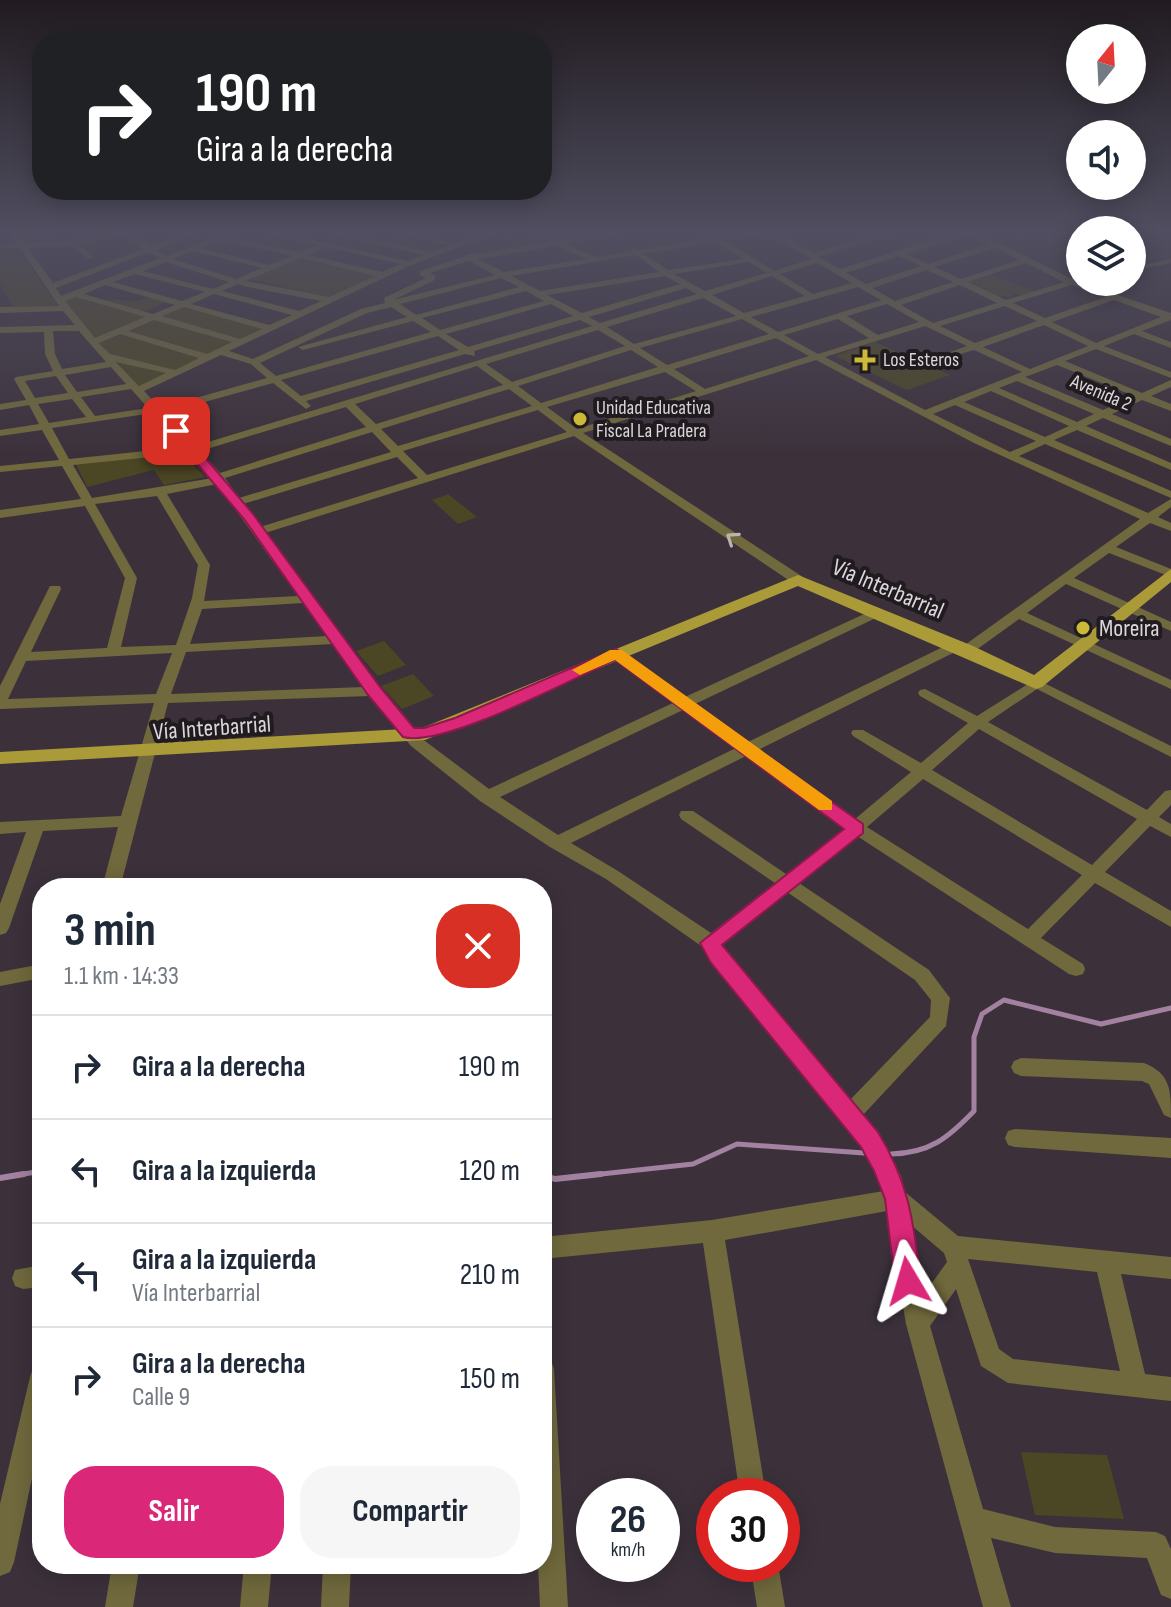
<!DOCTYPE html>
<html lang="es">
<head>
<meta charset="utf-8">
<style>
	:root { --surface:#fff; --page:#f6f6f7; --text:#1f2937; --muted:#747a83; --line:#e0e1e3; --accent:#db2777 }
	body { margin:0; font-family:"Sofia Sans Condensed",sans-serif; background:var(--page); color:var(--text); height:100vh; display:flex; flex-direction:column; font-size:30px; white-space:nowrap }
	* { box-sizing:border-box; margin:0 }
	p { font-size:26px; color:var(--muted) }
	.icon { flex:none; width:44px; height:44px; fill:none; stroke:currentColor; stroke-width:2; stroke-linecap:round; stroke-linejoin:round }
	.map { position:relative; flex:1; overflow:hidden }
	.panel { position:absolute; left:32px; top:878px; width:520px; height:696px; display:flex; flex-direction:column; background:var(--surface); border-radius:32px; box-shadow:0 4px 20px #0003 }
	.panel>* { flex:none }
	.guide { position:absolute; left:32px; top:32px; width:520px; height:168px; border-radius:32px; box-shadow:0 4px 20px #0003; background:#202124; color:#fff; overflow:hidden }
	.needle { width:52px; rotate:18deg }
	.fabs { position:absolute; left:1066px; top:24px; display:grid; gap:16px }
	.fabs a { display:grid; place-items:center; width:80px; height:80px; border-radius:50%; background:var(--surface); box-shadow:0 4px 20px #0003; font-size:40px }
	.speed { position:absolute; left:576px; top:1478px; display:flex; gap:16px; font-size:40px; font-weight:700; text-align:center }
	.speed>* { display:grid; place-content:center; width:104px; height:104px; border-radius:50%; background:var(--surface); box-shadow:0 4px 20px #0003; line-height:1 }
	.speed small { font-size:20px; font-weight:400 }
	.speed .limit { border:12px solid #d22; background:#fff; color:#111 }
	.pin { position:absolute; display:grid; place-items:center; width:68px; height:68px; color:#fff; margin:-34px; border-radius:16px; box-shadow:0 4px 12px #0006 }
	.me { position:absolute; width:88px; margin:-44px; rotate:353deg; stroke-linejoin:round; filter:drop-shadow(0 0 6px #0008) }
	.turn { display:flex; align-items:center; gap:28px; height:168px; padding:0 32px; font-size:36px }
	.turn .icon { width:104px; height:104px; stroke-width:2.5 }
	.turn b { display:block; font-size:56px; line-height:68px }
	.round { display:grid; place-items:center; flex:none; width:84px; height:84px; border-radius:32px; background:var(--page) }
	.overview { display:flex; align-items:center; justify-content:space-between; height:136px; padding:0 32px }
	h1 { font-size:48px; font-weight:700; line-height:60px }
	.cta { display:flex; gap:16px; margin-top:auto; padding:16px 32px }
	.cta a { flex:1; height:92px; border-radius:32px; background:var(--accent); color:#fff; font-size:32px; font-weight:700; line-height:92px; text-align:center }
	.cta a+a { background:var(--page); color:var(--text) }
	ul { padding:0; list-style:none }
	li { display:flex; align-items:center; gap:24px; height:104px; padding:0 32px; border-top:2px solid var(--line) }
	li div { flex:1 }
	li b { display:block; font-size:30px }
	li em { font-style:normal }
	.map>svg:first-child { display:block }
	.green { fill:#4b4623 }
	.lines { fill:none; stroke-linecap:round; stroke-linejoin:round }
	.stream-far1 { stroke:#a282a0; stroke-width:5 }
	.stream { stroke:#a282a0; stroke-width:6 }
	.minor { fill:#70693d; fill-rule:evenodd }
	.major { fill:#aa9b38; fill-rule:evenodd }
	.oneway { stroke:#bcb5ac }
	.route { fill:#db2777; stroke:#8e194d; stroke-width:2 }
	.slow { fill:#f59e0b }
	.poi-dot { fill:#ccb938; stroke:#1f1b1f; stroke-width:3 }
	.labels { text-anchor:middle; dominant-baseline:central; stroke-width:8; stroke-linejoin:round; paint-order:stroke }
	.far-poi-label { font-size:20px; fill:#dcd5db; stroke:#1f1b1f; text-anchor:start }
	.far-street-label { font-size:20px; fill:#dcd5db; stroke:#1f1b1f }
	.street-label { font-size:24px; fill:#dcd5db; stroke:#1f1b1f }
	.poi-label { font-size:24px; fill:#dcd5db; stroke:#1f1b1f; text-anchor:start }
</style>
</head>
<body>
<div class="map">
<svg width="1171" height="1607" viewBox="0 0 1171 1607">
	<rect width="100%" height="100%" fill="#3c313b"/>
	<g class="green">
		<path d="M0 250H19L58 306 13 307 0 284Z"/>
		<path d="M300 258 376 276 326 298 251 279Z"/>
		<path d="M992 275 1037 292 1024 297 1008 290 1014 297 993 295 965 283Z"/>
		<path d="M73 295 130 313 102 302C118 296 123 303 136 301 153 297 152 296 170 301L142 312 151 317 182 306 264 328 140 387 61 301Z"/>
		<path d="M874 342H875L950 375 907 390 835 356Z"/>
		<path d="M180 452 205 477 164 485 154 470 87 487 75 462Z"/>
		<path d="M449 494V495L477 517 458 524 432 500Z"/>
		<path d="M384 641 406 665 378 676 356 651Z"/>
		<path d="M413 674 434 696 402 709 381 686Z"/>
		<path d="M1021 1452 1107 1455 1124 1519 1035 1515Z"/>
	</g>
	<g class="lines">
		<g class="stream-far1">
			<path d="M891 1154C930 1153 948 1138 974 1111V1037L982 1014 1004 1000 1101 1024 1171 1008"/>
			<path d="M542 1175 545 1176"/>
			<path d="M12 1176 42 1171"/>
			<path d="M583 1176 693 1164 737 1144 864 1153"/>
		</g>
		<g class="stream">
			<path d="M542 1175 555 1179 601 1174"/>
			<path d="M0 1178 24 1174"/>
		</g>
		<g class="minor">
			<path d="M8 230H16L19 235 66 230 22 239 25 243 69 241 120 230H147L133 234 150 246 194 230H204L156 250 167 256 234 230H244L228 237 299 252 318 245 254 230H268L408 261 423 255 316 230H330L432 252 450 245 385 230C409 229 431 240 455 242 470 243 487 229 504 230L409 266 229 351 253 359 361 309 385 303 384 298 426 278 420 275V271L468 255 549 242 525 230C539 230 549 240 562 240 588 239 613 229 639 230L566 244 595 257 631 251 634 248 639 250 758 230H775L813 253 893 230H905L818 257 840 269 962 230H972L1072 279H1079V282L1171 313V320L1142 331 1171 342V348L1134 334 1104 346 1171 372V378L1096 349 1065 361 1142 393 1171 380V387L1151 396 1171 404V411L1142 400 1112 414 1171 439V446L1103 418 1086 426 1171 463V470L1077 430 1054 440 1171 491V498L1045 444 1019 456 1148 513 1171 499V507L1158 517 1171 523V531L1150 523 1116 547 1171 569V577L1109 553 1074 578 1171 622V631L1066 584 1027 613 1171 680V689L1019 619 972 653H962L960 650 962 647 1140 519 974 443 816 360 583 433 803 577V583H793L574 436 265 533 379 688 421 738 489 789 673 703 611 657 609 654 611 651H621L685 697 875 609 882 613 880 616 695 704 748 742 951 643H961L963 646 961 649 758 750 855 819 911 772 853 736 851 733 853 730H863L921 763 968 723 920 696 918 693 920 690 925 689 977 716 1036 679 1171 746V757L1037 689 988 722 1147 810 1165 791 1171 790V805L1159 817 1171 824V837L1150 826 1105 872 1171 911V927L1095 883 1041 938 1083 964 1085 969 1083 974 1076 976 1069 974 857 836 799 883 929 970 950 998 946 1026 862 1116 876 1133 901 1176 905 1192 958 1236 1171 1257V1279L1121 1274 1145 1374 1171 1377V1401L1008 1383 981 1366 956 1289 930 1326 983 1509 1055 1527 1156 1532 1165 1536 1171 1549V1599L1161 1595 1147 1558 1055 1553 991 1538 1011 1607H983L906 1324 887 1211 725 1240 766 1496H740L703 1243 542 1259V1237L712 1220 884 1191 883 1185 862 1147 712 963 704 948 606 879 550 847 480 801 411 746 370 696 168 703 120 888H102L118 827 43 831 9 928 6 933 0 935V904L26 832 0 834V822L121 816 154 703 0 709V686L50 586H60L61 589 31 652 107 648 125 578 85 506 0 518V510L81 499 62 466 0 472V466L59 460 42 430 0 436V430L39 424 29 405 0 410V404L26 400 14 379 16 377 53 371 45 354 44 332 0 333V327L75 325 63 311 0 313V307L59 306 20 248 0 249V245L17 244ZM767 233 811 259 774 271 724 240ZM969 234 989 244 928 264 907 254ZM126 235 143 249 53 283 28 248 71 245 89 259 93 257 79 244ZM220 240 292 256 269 265 200 248ZM715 242 743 259 668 270 644 254ZM557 246 586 259 504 272 478 259ZM327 247 400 264 382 272 308 255ZM995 248 1019 260 961 279 935 267ZM192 251H193L262 268 236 279 173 259ZM149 252 160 258 61 296 56 288ZM636 255 659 272 540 291 511 276ZM899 256 921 266 866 284 846 273ZM301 258 375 276 329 297 246 281ZM469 261 495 275 393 300 435 280V276L430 273ZM166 262 229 282 213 289 143 271ZM749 262 767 273 705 291 674 274ZM817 263 852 283 813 294 780 274ZM1026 263 1064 282 1006 300 968 282ZM927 270 953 282 895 301 872 288ZM135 274 205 292 182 301 113 282ZM665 276 680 284 582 313 547 295ZM772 276 805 296 744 313 712 295ZM501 278 519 287 416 315 400 304ZM238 284 248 287 321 301 299 311 222 291ZM105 285 175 305 153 314 84 294ZM960 285 997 303 933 323 901 305ZM1072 285 1106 297 1045 318 1013 303ZM858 287 881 300 778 332 751 317ZM686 288 697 294 600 323 589 317ZM526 291 544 301 440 330 422 318ZM214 294 292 315 269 325 191 304ZM76 297 145 317 95 338 65 301ZM703 298 736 316 634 344 607 327ZM1114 300 1161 317 1096 343 1052 322ZM551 304 573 316 468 347 446 334ZM887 304 919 322 878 335 847 316ZM1005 306 1037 321 975 343 940 326ZM184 307 262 329 240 339 162 316ZM391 307 407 317 298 347 303 350 413 321 431 332 276 376 260 363 367 313ZM742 319 769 334 667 365 640 348ZM838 319 869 338 818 354 784 335ZM154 320 232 342 207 354 128 331ZM580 320 592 326 195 446 165 413 273 383 306 409 311 406 306 401 465 354 475 356 474 351ZM1044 325 1088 346 1030 369 983 347ZM925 326 967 346 933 358V362L974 350 1022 372 925 410 825 357ZM598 330 625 346 512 382 486 364ZM53 331H79L106 362 62 369 55 354ZM120 334 199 358 175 370 110 354 99 343ZM438 336 459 350 301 396 281 380ZM776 338 809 356 705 389 674 369ZM631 350 658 367 541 403 518 386ZM221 355 251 364 267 378 160 408 144 391ZM116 362 166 373 139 386ZM1057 365 1134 396 1103 410 1025 377ZM477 366 503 385 376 424 355 404ZM111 367 126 384 77 392 65 375ZM665 372 696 391 577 429 547 407ZM56 376 68 393 35 398 25 381ZM1017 381 1094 414 1077 422 999 388ZM131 389 148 408 95 416 81 397ZM509 389 532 406 398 446 381 429ZM991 391 1069 426 1045 437 964 402ZM72 399 86 417 49 423 38 404ZM955 405 1036 441 1010 452 933 414ZM346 407 366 427 220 473 200 451ZM538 410 567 432 427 475 403 451ZM153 413 184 447 69 459 52 428ZM372 432 391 452 239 498 225 478ZM190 453 213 478 92 498 73 465ZM397 457 418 478 260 527 243 504ZM217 484 298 596 204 601 210 565 167 494ZM157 496 198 565 192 598 176 645 121 647 137 578 95 504ZM303 603 327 636 190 644 202 609ZM333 644 364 687 171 694 186 652ZM172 653 156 694 8 699 26 661ZM683 710 736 748 558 835 500 797ZM979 729 1137 819 1092 865 932 770ZM746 756 845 828 786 874 693 811H681L679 815 681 819 775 883 711 933 618 871 571 843ZM923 779 1082 875 1028 929 867 827ZM787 892 915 980 931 1000 930 1017 849 1101 725 954 721 945ZM911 1225 944 1253 947 1262 924 1294ZM968 1259 1097 1272 1120 1371 1013 1359 999 1349Z"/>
			<path d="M1171 259V263L1132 271V267Z"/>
			<path d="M42 964V978L0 986V972Z"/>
			<path d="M1021 1058 1144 1063C1171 1074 1171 1090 1171 1118L1164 1115 1149 1084 1142 1081 1021 1076 1014 1073 1011 1067 1014 1061Z"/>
			<path d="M1015 1129 1171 1138V1158L1015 1147 1008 1145 1005 1138 1008 1131Z"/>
			<path d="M42 1265V1287L23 1289 15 1286 12 1278 15 1270Z"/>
			<path d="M542 1357 551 1360 554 1369 568 1607H540L538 1564H542Z"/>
			<path d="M42 1365V1432L14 1562 10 1572 0 1576V1504L30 1377 33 1368Z"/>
			<path d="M112 1564H140L133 1607H105Z"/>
			<path d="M244 1564H272L268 1607H240Z"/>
			<path d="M323 1564H351L349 1607H321Z"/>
			<path d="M750 1564H778L785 1607H757Z"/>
		</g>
		<path class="major" d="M1171 569V582L1042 687 1036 689 798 586 425 740 0 764V752L422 728 798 575 973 646 1034 675Z"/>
	</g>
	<defs><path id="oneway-chevron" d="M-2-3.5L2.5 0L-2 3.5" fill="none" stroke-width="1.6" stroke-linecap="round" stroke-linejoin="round" transform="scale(2)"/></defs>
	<use class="oneway" href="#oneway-chevron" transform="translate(732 538) rotate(-146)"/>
	<linearGradient id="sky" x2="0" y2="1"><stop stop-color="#211b20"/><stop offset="0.51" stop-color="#504e60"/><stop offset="1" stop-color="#504e60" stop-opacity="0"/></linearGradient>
	<rect width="1171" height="455" fill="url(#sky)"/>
	<path class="route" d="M171 428H180L253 514 380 687 414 728H424L455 718 616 649 863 824V833L722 945 878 1132C910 1185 913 1221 921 1281L917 1290 908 1294 898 1290 895 1281 885 1199 874 1171 861 1147 711 963 700 943 844 829 615 660C571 679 444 748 403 737L368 695 244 519 171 433Z"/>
	<path class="slow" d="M610 650H622L832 801V810H819L615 660 580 675 572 670Z"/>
	<g class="poi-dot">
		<path d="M861 348h8v8h8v8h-8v8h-8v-8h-8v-8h8z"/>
		<circle cx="580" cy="419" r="8"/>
		<circle cx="1083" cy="628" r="8"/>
	</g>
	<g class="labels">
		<g class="far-poi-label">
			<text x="883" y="360">Los Esteros</text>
			<text x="596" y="408">Unidad Educativa<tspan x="596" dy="23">Fiscal La Pradera</tspan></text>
		</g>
		<g class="far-street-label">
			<text transform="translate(1101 393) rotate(23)">Avenida 2</text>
		</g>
		<g class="street-label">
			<text transform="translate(888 589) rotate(23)">Vía Interbarrial</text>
			<text transform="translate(212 728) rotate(-4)">Vía Interbarrial</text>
		</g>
		<g class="poi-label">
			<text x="1099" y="628">Moreira</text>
		</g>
	</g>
</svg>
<div class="fabs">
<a><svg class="needle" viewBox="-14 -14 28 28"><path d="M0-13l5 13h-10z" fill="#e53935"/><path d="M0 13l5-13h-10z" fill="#747a83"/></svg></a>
<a><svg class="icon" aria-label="sound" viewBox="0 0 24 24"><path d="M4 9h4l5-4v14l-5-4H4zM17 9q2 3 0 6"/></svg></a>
<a><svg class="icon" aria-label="layers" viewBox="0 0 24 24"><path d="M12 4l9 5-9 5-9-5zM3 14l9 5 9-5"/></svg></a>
</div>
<div class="speed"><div>26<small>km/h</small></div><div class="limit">30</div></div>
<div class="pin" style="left:176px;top:431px;background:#d93025"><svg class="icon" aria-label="arrive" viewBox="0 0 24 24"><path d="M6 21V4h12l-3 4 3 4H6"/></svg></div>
<svg class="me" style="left:908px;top:1281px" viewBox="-20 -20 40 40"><path d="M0-17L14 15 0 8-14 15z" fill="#db2777" stroke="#fff" stroke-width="4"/></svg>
<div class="guide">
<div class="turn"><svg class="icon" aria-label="right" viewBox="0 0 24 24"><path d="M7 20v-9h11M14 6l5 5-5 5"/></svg><div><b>190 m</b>Gira a la derecha</div></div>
</div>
<section class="panel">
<div class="overview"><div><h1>3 min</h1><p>1.1 km · 14:33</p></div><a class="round" style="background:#d93025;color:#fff"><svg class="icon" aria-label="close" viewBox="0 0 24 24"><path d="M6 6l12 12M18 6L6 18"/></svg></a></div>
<ul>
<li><svg class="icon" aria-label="right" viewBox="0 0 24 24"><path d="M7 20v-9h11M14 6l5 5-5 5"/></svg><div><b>Gira a la derecha</b></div><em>190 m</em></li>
<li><svg class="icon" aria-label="left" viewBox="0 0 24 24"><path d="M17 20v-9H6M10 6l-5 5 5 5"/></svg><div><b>Gira a la izquierda</b></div><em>120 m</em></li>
<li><svg class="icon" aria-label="left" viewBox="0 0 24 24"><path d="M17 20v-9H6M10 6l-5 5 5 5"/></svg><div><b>Gira a la izquierda</b><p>Vía Interbarrial</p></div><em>210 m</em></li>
<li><svg class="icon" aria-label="right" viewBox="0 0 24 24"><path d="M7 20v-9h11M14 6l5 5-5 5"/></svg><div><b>Gira a la derecha</b><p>Calle 9</p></div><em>150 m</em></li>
</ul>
<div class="cta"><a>Salir</a><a>Compartir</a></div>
</section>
</div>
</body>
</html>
